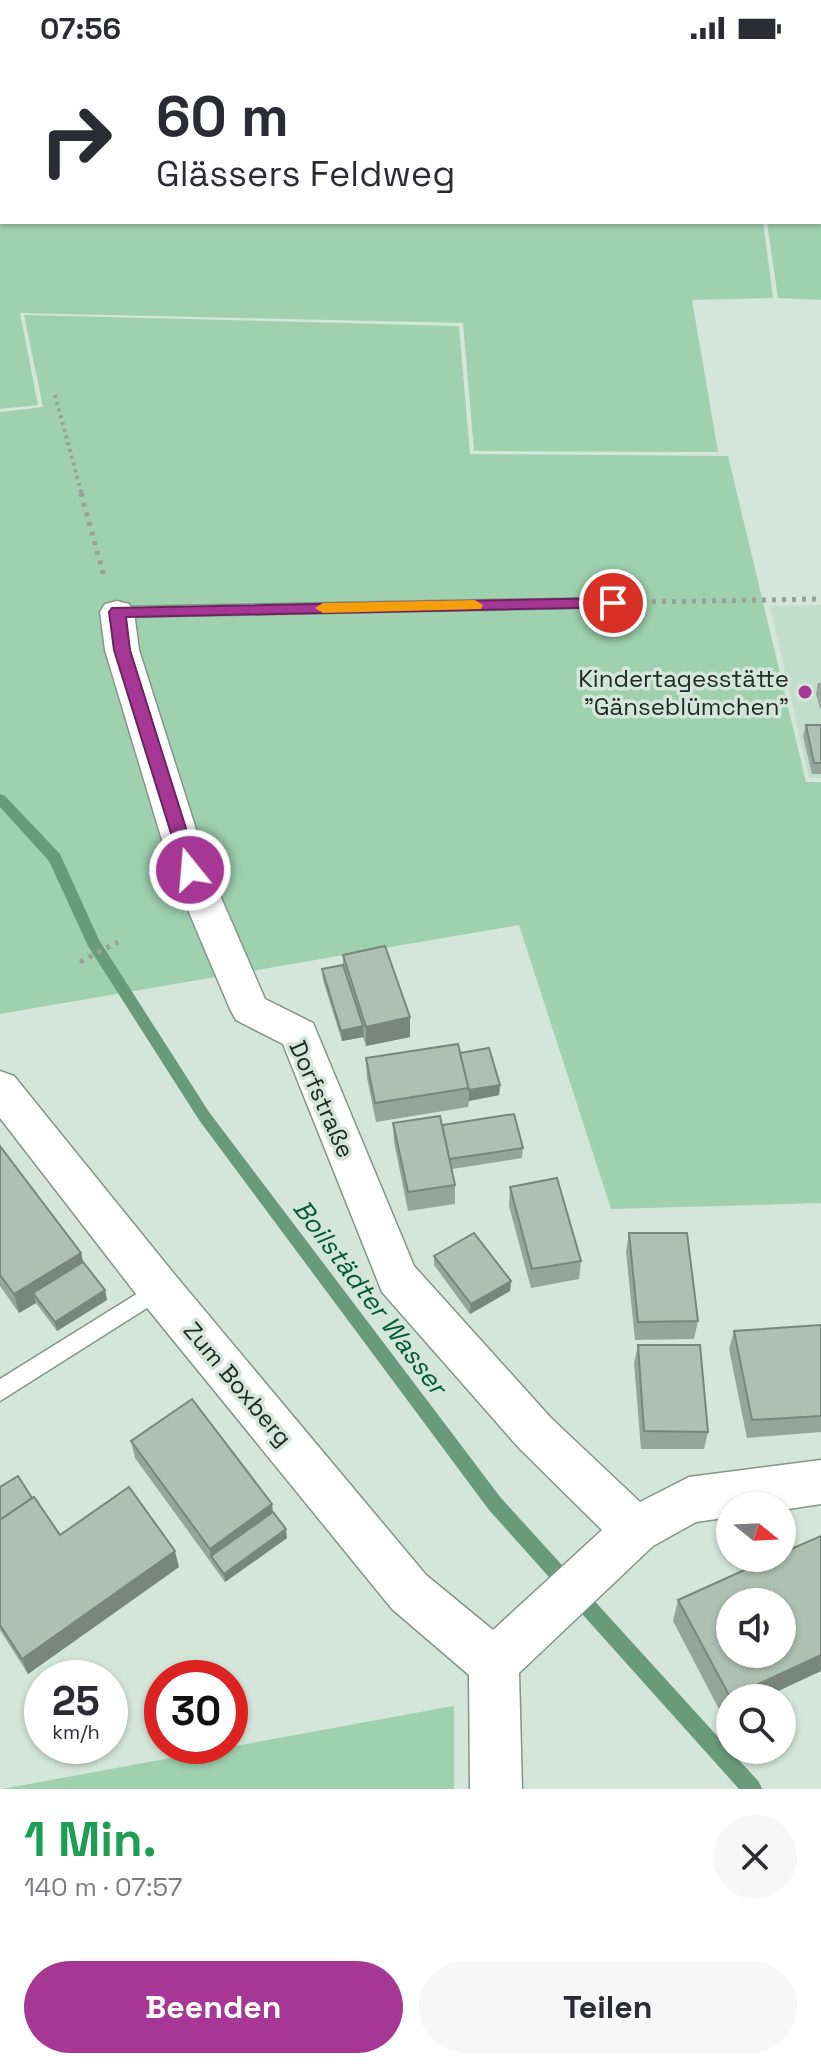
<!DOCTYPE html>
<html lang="de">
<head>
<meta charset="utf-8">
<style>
	:root { --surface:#fff; --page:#f7f7f7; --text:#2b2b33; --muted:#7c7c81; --accent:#a63795 }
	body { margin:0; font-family:"Space Grotesk",sans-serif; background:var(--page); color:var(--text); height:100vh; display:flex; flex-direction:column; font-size:30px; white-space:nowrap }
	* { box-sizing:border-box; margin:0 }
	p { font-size:26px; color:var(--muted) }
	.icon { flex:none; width:44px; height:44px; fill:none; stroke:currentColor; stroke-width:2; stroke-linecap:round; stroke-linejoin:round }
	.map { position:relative; height:1733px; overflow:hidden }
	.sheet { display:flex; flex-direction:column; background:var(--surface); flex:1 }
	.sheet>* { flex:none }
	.top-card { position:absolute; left:0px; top:0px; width:822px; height:168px; box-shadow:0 2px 6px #0004; background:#fff; color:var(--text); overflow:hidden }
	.needle { width:52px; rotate:108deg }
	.buttons { position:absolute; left:716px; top:1436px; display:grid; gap:16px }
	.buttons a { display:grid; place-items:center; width:80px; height:80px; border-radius:50%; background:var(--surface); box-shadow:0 2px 6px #0004; font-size:40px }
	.speed { position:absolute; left:24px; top:1604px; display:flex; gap:16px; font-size:40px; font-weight:700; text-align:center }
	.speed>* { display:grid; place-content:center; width:104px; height:104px; border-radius:50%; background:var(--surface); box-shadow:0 2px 6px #0004; line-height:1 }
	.speed small { font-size:20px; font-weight:400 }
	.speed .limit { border:12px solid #d22; background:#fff; color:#111 }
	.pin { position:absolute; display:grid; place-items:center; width:68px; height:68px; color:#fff; margin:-34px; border:4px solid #fff; border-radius:50%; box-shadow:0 2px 8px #0007 }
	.me { position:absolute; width:88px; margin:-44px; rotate:343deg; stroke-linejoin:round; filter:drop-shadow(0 0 6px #0008) }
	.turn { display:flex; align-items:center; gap:28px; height:168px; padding:0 24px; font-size:36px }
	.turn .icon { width:104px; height:104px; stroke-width:2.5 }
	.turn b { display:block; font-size:56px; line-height:68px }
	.round { display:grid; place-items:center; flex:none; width:84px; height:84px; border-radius:42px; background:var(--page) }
	.head { display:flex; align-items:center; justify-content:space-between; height:136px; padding:0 24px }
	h1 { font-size:48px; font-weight:700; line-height:60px; color:#1e9e55 }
	.action { display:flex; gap:16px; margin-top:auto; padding:16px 24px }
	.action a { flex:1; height:92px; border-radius:48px; background:var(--accent); color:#fff; font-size:32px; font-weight:700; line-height:92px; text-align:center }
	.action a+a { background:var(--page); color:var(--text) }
	.status { display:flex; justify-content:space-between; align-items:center; height:56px; padding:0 40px; background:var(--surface); direction:ltr }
	.status svg { height:22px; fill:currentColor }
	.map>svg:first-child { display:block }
	.built { fill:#c3ddcb }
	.green { fill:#9fd1af }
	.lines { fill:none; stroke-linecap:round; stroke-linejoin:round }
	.stream { fill:#699a79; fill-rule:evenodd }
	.lane-casing { stroke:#839588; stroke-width:3 }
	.street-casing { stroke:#839588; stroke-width:3 }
	.path-far1 { stroke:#94a298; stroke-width:4; stroke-dasharray:3 4; stroke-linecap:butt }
	.path { stroke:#94a298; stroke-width:5; stroke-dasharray:4 6; stroke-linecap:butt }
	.lane { fill:#fff; fill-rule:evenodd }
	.street { fill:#fff; fill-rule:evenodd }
	.wall { fill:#95a599 }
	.shaded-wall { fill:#79867d }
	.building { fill:#adc0b2; stroke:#79867d; stroke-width:2; fill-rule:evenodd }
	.route { fill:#a63795; stroke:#6c2461; stroke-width:2 }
	.slow { fill:#f59e0b }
	.poi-dot { fill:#a63795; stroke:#d3e6d9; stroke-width:3 }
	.labels { text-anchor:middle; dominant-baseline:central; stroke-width:7; stroke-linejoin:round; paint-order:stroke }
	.poi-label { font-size:24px; fill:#232a25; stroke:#d3e6d9; text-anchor:end }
	.street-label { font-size:24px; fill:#232a25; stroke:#d3e6d9 }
	.water-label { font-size:26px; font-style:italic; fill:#035c32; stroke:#d3e6d9 }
</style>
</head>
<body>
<div class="status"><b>07:56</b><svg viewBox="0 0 49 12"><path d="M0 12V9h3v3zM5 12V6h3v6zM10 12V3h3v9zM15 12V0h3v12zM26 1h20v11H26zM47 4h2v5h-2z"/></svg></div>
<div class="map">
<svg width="821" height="1733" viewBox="0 0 821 1733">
	<rect width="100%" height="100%" fill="#d3e6d9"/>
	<path class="built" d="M821 549V722H809L770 550Z"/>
	<g class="green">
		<path d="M821 8V244L778 242 767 166H820Z"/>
		<path d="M0 21 2 166H763L773 242 692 244 718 396 474 395 463 267 20 257 38 349 0 353Z"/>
		<path d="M24 259 459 270 470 398 728 400 806 726H821V1147L611 1153 519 869 0 958V356L43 351Z"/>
		<path d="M454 1650V1733H2L453 1650Z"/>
	</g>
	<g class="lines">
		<path class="stream" d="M0 738 5 740 60 798 99 884 209 1056 501 1442 759 1726 762 1733H739L489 1454 199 1064 88 890 49 805 0 751Z"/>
		<g class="lane-casing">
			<g id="lane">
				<path d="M613 542 621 547 619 551 117 561 109 556 117 551Z"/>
				<path d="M159 1224 166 1226 169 1233 166 1240 0 1345V1323Z"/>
			</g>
		</g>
		<g class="street-casing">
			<path id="street" d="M117 545 129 548 134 556 139 594 209 814 265 943 313 967 414 1210 551 1362 640 1446 689 1421 821 1404V1448L782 1454V1450H730V1461L696 1466 653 1490 519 1617 522 1733H470L469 1619 392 1553 143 1247 0 1062V1015L14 1020 175 1219 426 1519 493 1574 602 1474 519 1392 382 1236 283 988 236 964 230 953 171 814 105 594 100 556 105 548Z"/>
		</g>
		<path class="path-far1" d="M55 339 82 439"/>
		<g class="path">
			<path d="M81 437 105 524"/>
			<path d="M642 546 821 543"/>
			<path d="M80 906 118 886"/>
		</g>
		<use href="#lane" class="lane"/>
		<use href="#street" class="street"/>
	</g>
	<g class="wall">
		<path d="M818 627H821V652H820L816 638Z"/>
		<path d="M806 669H821V718H812L803 680Z"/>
		<path d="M343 899 410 981 366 990 363 981 342 985 323 924 322 913 343 909Z"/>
		<path d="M460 997 500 1029 499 1039 469 1045 468 1051 376 1066 367 1022 366 1002Z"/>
		<path d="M393 1067 442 1069 523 1092 522 1102 452 1113 455 1129V1148L408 1155 394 1086Z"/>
		<path d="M0 1090 81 1197 83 1206 105 1234 107 1244 57 1275 36 1247 19 1257 0 1230Z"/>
		<path d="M510 1131 581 1205 579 1223 531 1232 509 1150Z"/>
		<path d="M629 1177 698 1265 694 1283 635 1284 626 1196Z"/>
		<path d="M434 1200 511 1225 510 1235 470 1258 434 1209Z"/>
		<path d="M821 1269V1376L747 1382 729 1293 734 1275Z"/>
		<path d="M638 1289 708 1376 704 1393H641L634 1307Z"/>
		<path d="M131 1385 273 1456 287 1482 225 1526 135 1402Z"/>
		<path d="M0 1431 32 1442 60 1479 179 1511 28 1618 0 1574Z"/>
		<path d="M678 1544 821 1615 763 1642H730V1657L723 1661 673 1565Z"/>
	</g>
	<g class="shaded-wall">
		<path d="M410 961V981L366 990V971Z"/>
		<path d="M363 970 364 981 342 985 341 975Z"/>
		<path d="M500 1029 499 1039 469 1045V1034Z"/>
		<path d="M81 1197 86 1216 33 1237 36 1247 19 1257 14 1238Z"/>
		<path d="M511 1225 510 1235 470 1258 471 1248Z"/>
		<path d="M105 1234 107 1244 57 1275 55 1266Z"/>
		<path d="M272 1448 274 1465 211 1500 210 1493Z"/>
		<path d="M286 1473 287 1482 225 1526 224 1518Z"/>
		<path d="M175 1495 179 1511 28 1618 22 1603Z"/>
		<path d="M821 1599V1615L763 1642H730V1657L723 1661 730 1641Z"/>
	</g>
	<g class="building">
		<path d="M806 669H821V707H814Z"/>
		<path d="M385 890 410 961 366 971 343 899Z"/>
		<path d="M343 909 363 970 341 975 322 913Z"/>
		<path d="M458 988 469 1032 375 1047 366 1002Z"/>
		<path d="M489 992 500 1029 469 1034 460 997Z"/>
		<path d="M514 1058 523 1092 449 1103 442 1069Z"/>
		<path d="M440 1060 455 1129 408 1136 393 1067Z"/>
		<path d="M0 1090 81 1197 14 1238 0 1219Z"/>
		<path d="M557 1122 581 1205 532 1213 510 1131Z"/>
		<path d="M474 1177 511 1225 471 1248 434 1200Z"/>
		<path d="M629 1177H687L698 1265 638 1266Z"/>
		<path d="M83 1206 105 1234 55 1266 33 1237Z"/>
		<path d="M821 1269V1360L752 1364 734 1275Z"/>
		<path d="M638 1289H700L708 1376 644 1375Z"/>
		<path d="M192 1343 272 1448 210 1493 131 1385Z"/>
		<path d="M18 1420 32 1442 0 1464V1431Z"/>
		<path d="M129 1431 175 1495 22 1603 0 1569V1464L34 1441 60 1479Z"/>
		<path d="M273 1456 286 1473 224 1518 211 1500Z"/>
		<path d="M821 1480V1599L730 1641 678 1544 771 1502H782V1497ZM730 1546H782V1598H730Z"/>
	</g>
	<path class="route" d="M613 542 620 547 618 551 126 561 130 594 199 814 190 821 184 819 114 594 109 556 112 552Z"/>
	<path class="slow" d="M475 544 483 549 481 553 323 557 315 552 323 547Z"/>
	<circle class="poi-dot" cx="805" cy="636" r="8"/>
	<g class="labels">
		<g class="poi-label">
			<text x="789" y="622">Kindertagesstätte<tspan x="789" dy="28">"Gänseblümchen"</tspan></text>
		</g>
		<g class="street-label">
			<text transform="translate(322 1043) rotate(66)">Dorfstraße</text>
			<text transform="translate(238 1328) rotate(50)">Zum Boxberg</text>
		</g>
		<g class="water-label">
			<text transform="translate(370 1241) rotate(53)">Boilstädter Wasser</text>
		</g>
	</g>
</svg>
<div class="buttons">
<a><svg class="needle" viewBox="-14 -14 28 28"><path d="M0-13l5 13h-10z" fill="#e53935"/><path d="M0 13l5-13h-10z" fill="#7c7c81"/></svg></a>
<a><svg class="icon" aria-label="sound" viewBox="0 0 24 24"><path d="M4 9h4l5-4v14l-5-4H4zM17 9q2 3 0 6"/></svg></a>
<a><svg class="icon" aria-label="search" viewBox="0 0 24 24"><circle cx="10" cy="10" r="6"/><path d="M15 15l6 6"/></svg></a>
</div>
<div class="speed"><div>25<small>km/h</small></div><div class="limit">30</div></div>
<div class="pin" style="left:613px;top:547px;background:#d93025"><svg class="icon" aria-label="arrive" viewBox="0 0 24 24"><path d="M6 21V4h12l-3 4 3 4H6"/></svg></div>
<svg class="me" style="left:190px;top:814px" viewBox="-20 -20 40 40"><circle r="17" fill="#a63795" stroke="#fff" stroke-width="3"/><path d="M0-11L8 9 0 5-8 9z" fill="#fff"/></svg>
<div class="top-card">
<div class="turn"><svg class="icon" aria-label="right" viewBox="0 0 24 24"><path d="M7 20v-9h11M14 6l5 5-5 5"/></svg><div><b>60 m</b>Glässers Feldweg</div></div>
</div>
</div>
<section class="sheet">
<div class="head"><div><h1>1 Min.</h1><p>140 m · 07:57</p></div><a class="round"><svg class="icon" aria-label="close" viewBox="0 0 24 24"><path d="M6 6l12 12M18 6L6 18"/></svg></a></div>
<div class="action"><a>Beenden</a><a>Teilen</a></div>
</section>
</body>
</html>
